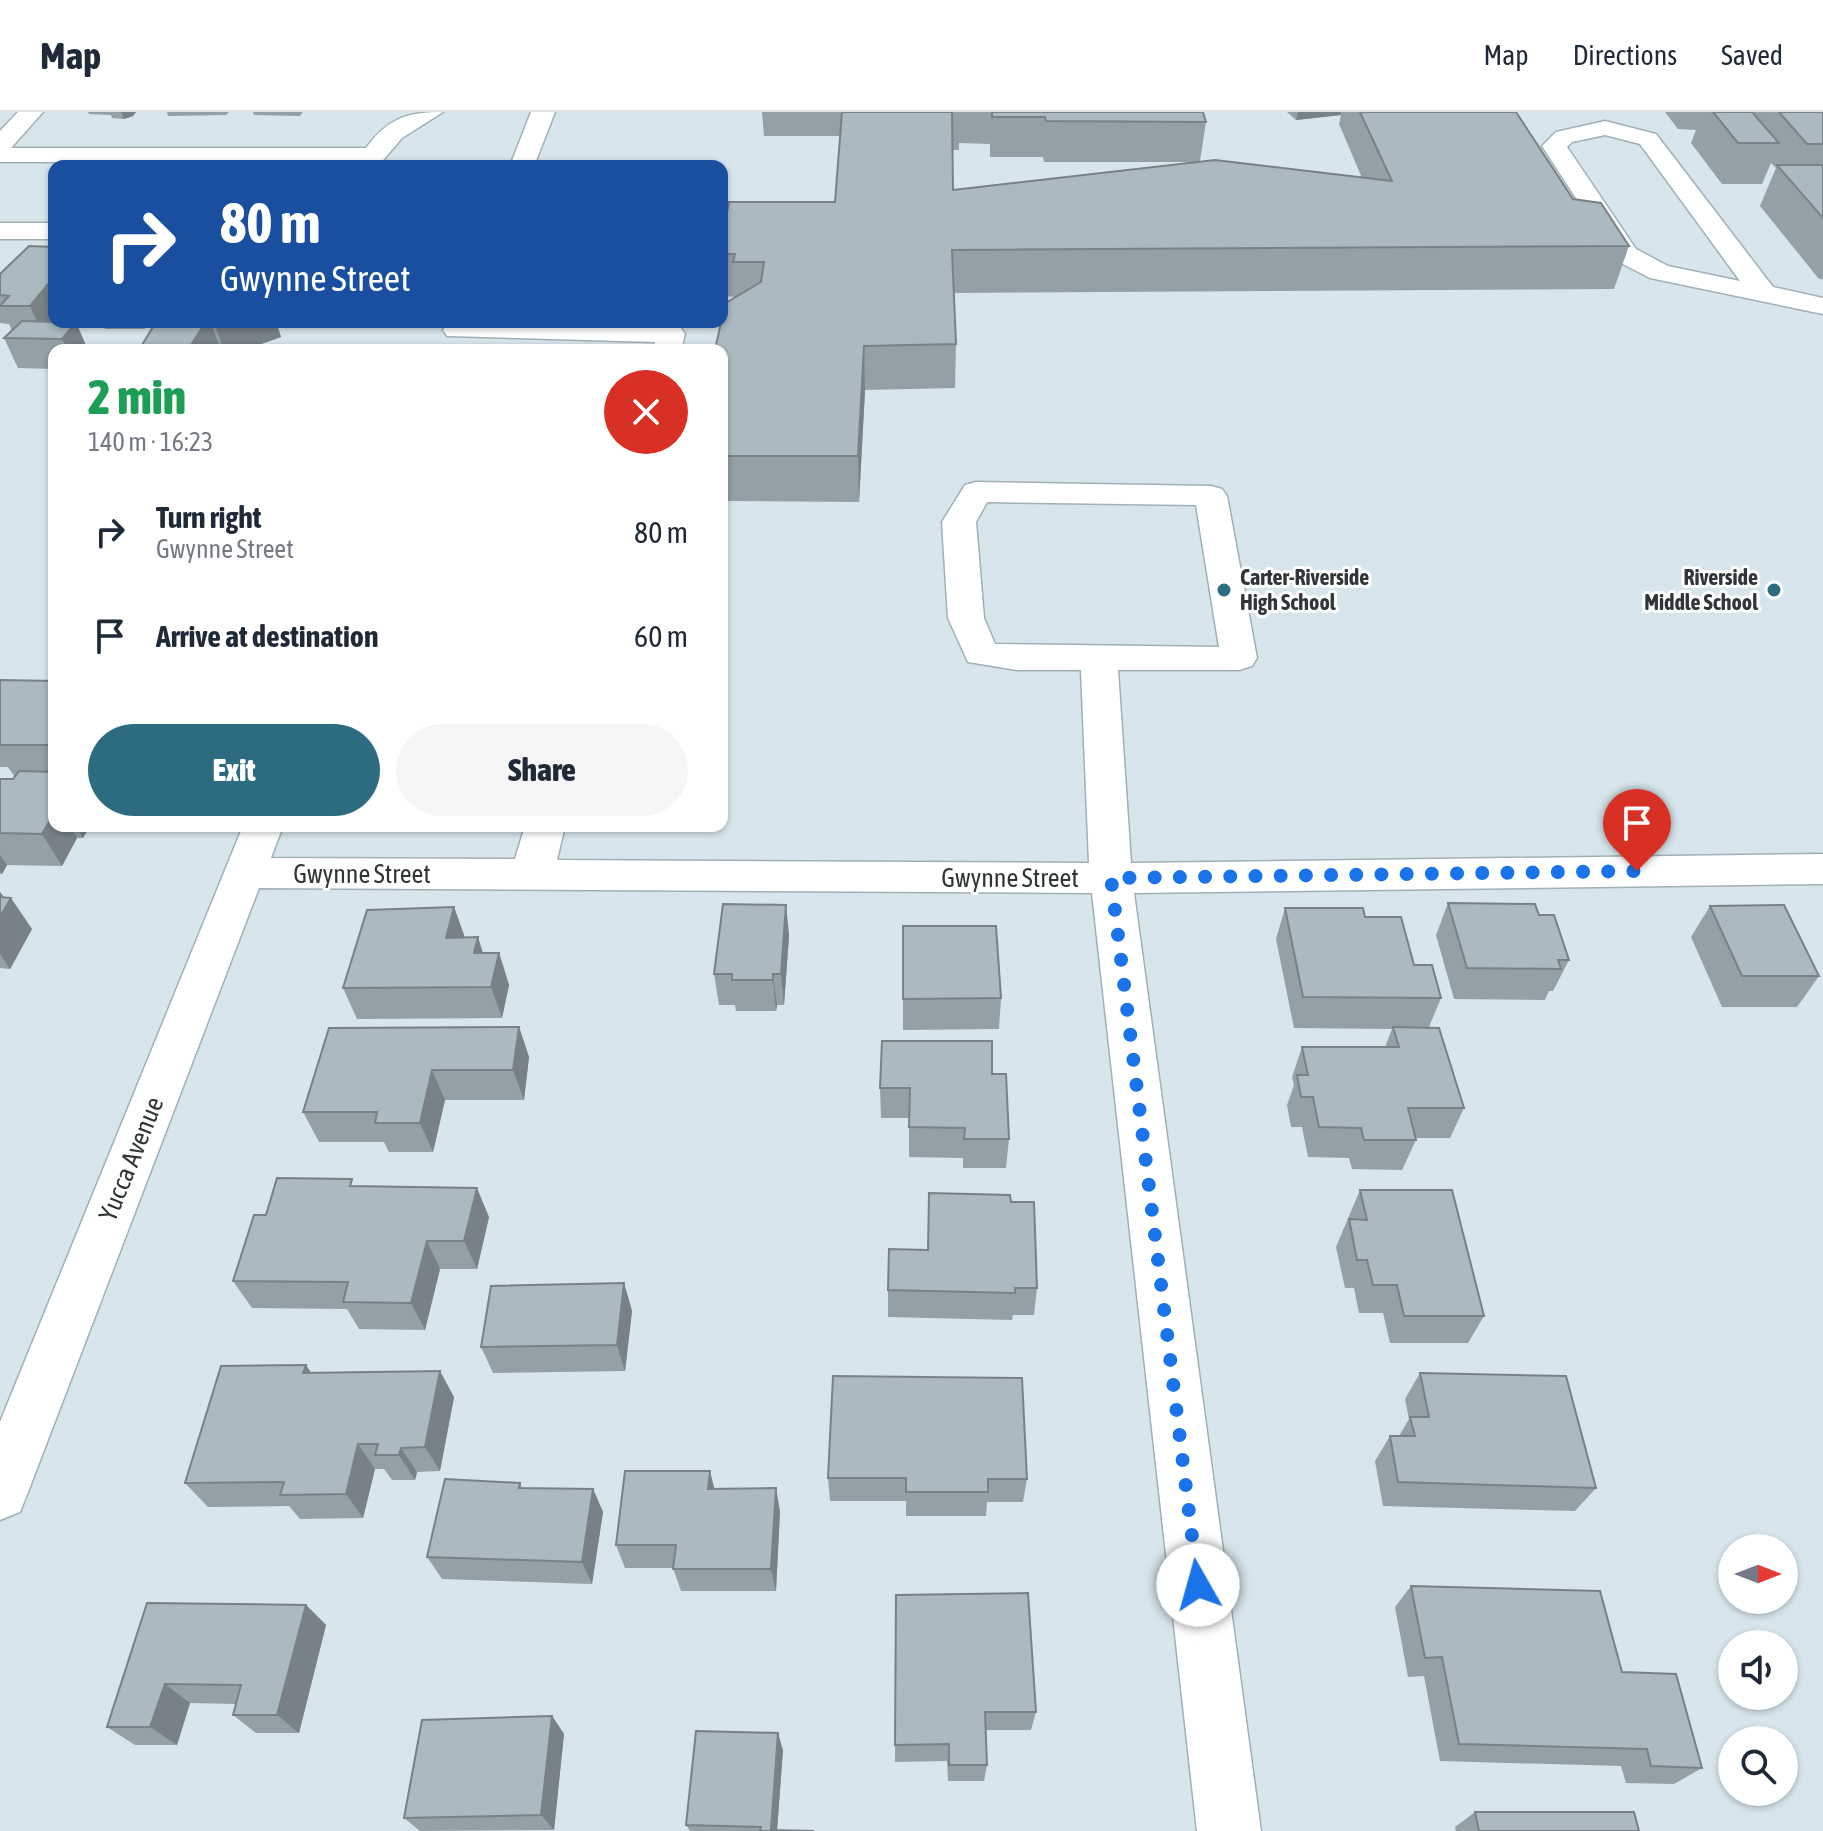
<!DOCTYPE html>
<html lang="en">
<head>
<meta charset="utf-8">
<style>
	:root { --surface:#fff; --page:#f6f6f7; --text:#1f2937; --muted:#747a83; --line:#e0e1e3; --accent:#2c6b80 }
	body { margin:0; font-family:"Asap Condensed",sans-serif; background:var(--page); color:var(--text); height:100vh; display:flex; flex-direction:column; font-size:30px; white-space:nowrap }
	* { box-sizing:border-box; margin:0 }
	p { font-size:26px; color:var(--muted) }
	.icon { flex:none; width:44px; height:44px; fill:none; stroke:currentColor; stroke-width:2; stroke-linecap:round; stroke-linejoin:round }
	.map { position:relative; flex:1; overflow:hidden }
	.sheet { position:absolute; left:48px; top:232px; width:680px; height:488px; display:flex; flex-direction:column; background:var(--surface); border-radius:16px; box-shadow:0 2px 6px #0004 }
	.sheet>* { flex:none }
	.hud { position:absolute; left:48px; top:48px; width:680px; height:168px; border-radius:16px; box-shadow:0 2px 6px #0004; background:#1a4fa0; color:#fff; overflow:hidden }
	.needle { width:52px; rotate:90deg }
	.controls { position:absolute; left:1718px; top:1422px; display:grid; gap:16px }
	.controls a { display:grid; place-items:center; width:80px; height:80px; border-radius:50%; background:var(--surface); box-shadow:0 2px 6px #0004; font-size:40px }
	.pin { position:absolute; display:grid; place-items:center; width:68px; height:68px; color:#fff; margin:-82px -34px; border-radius:50% 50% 50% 0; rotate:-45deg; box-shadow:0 0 8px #0007 }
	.pin .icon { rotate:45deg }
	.me { position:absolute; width:88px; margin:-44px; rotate:353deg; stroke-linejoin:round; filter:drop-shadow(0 0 6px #0008) }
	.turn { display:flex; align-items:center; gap:28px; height:168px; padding:0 40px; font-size:36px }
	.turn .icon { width:104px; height:104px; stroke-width:2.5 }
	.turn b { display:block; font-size:56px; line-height:68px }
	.round { display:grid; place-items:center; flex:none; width:84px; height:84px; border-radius:42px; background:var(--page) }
	.summary { display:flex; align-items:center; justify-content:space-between; height:136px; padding:0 40px }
	h1 { font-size:48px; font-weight:800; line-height:60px; color:#1e9e55 }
	.button { display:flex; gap:16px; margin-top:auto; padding:16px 40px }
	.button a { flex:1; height:92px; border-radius:48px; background:var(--accent); color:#fff; font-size:32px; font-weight:800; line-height:92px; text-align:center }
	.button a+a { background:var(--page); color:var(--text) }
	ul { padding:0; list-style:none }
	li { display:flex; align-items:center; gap:24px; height:104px; padding:0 40px }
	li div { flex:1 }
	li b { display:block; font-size:30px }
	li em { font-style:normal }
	header { display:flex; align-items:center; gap:48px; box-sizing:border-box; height:112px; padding:0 40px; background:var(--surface); border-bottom:2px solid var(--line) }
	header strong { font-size:38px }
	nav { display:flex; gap:44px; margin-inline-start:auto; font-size:28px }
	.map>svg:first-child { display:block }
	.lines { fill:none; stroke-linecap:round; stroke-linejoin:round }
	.minor-casing { stroke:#a1b0b6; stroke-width:3 }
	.minor { fill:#fff; fill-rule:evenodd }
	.wall { fill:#93a0a5; fill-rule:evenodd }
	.shaded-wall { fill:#788286 }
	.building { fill:#abbac0; stroke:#788286; stroke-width:2 }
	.route { stroke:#1a73e8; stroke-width:14; stroke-dasharray:0 25.2 }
	.poi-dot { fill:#2c6b80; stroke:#fff; stroke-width:3 }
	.labels { text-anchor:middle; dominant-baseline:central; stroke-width:6; stroke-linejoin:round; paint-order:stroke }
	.far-poi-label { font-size:22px; font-weight:bold; fill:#303638; stroke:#fff; text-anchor:start }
	.street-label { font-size:26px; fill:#303638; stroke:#fff }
</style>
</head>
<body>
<header>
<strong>Map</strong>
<nav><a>Map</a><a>Directions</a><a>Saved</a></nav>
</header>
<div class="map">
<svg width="1823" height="1719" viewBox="0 0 1823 1719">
	<rect width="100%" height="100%" fill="#d7e6ec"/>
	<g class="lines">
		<g class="minor-casing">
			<g id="minor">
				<path d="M18 0H43L11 36H366C388 6 407 0 443 0L402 26 378 54H354L356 50H0V19Z"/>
				<path d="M531 0H555L534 54H510Z"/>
				<path d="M1605 9 1656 22 1773 175 1823 186V202L1650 166 1617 149 1542 34 1556 20ZM1605 23 1640 32 1740 169 1668 154 1636 137 1567 35 1572 30Z"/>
				<rect x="0" y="111" width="54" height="16"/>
				<path d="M455 210 671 213 681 216 685 222 681 238H653L655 230 447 224 443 218 447 212Z"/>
				<path d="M976 370 1211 374 1222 377 1227 384 1257 546 1252 554 1239 558H1118L1131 751 1823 742V772L1134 781 1261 1719H1197L1092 781 259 776 28 1380 20 1400 0 1408V1310L243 714H283L271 746 515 747 525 714H565L557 748 1089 751 1081 558H1017L968 550 948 506 942 410 965 373ZM987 390 1196 393 1219 535 995 532 984 506 976 410Z"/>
			</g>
		</g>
		<use href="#minor" class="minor"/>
	</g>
	<g class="wall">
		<path d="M88 0H136L133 4 124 7 112 6 111 3 89 2Z"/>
		<path d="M167 0H229L226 3 168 4Z"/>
		<path d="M253 0H303L300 4 254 3Z"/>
		<path d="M762 0H1203L1206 10 1200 49 1362 66 1339 12 1341 3 1296 8 1287 0H1516L1573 87 1629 134 1614 177 954 181 956 232 955 276 865 278 859 390 722 389V238L736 185 723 184 722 170V127L835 90 840 24H764ZM959 31 990 32V45H1043L1044 50H1194L953 78 952 38H959Z"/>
		<path d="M1665 0H1823V167H1819L1760 94 1776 56 1771 51 1762 72H1722L1691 31 1696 18 1678 17Z"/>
		<path d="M0 162 54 210 88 238H54V257L18 256 4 226 12 219 9 212 0 211Z"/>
		<path d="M102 210H150L144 217H105Z"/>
		<path d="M156 210H276L281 225 244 238H144L142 233Z"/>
		<path d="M0 568 54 569V714H90L83 726H77L62 754 7 753 2 762H0V667H13L15 665 8 655H0Z"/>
		<path d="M0 780 32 817 10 857 0 856Z"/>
		<path d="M1448 791 1539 803 1569 848 1553 879H1549L1545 888 1454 887 1436 823Z"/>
		<path d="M786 793 789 824 784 893H777L776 899H736L735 893H719L714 862Z"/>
		<path d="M1710 794 1819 864 1797 895H1722L1691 825Z"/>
		<path d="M454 795 465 826 483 841H499L509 873 502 906 357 907 343 876Z"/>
		<path d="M1285 796 1365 805 1414 853 1441 886 1429 915 1464 996 1450 1026H1415L1416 1028 1402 1058 1352 1057 1349 1046 1308 1045 1302 1015H1291L1287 993 1294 973 1292 965 1302 935H1385L1392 917 1294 916 1276 827Z"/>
		<path d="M903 814 1001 886 999 917 903 918Z"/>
		<path d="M519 915 529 945 524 988H445L433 1040H389L384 1030H319L303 1000Z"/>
		<path d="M992 962 1009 1027 1006 1056H963V1046L909 1045V1006H881L880 976Z"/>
		<path d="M356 1074 489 1105 477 1157H440L425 1218 359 1217 347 1197 252 1196 233 1169 266 1103Z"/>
		<path d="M1360 1078 1484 1204 1468 1231H1390L1383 1201H1359L1354 1176H1345L1336 1135Z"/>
		<path d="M1011 1090 1037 1176 1034 1203H1013L1012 1208 888 1205V1178Z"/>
		<path d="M624 1171 632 1199 625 1259 493 1261 481 1235Z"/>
		<path d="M306 1253 311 1261 454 1285 440 1359 417 1360 415 1368H392L384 1357H375L363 1406 300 1407 289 1394 208 1395 185 1371Z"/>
		<path d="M1420 1261 1596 1376 1575 1399 1383 1394 1375 1349 1390 1324H1399L1409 1307 1405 1287Z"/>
		<path d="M828 1366 1027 1367 1023 1390H987L986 1404H906V1389H830Z"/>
		<path d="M520 1371 522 1376 593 1377 603 1400 592 1472 442 1467 427 1445Z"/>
		<path d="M714 1377 780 1399 776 1479H681L673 1456H625L616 1433Z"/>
		<path d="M1411 1474 1622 1560 1702 1656 1674 1672 1626 1671 1621 1654 1440 1649 1424 1564 1408 1565 1395 1495Z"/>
		<path d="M896 1483 1036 1600 1031 1618H986L987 1653 984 1669H948L947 1649 895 1650Z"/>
		<path d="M147 1491 306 1493 326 1513 299 1621H256L233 1603 236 1592 190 1591 177 1633H135L107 1615Z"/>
		<path d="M552 1604 564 1622 554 1718 420 1719 404 1706Z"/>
		<path d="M783 1638 777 1718 814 1719H690L686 1713Z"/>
		<path d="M1475 1700 1639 1719H1456L1455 1715Z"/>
	</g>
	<g class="shaded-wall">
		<path d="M121 0H136L133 4 124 7Z"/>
		<path d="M1298 0H1341V3L1296 8Z"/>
		<path d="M54 165V210L44 224 30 194Z"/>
		<path d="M76 210 88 238H67L62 227Z"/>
		<path d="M141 210H150L144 217Z"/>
		<path d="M227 210H276L281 225 244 238H224L215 214Z"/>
		<path d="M211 211 221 238H193L191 233 203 214Z"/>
		<path d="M864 234 865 278 859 390 858 344Z"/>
		<path d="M54 701V714H70L77 726 62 754 42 722Z"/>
		<path d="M76 714H90L83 726Z"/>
		<path d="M0 743 7 753 2 762 0 759Z"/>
		<path d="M0 780 8 792 11 786 32 817 10 857 0 842Z"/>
		<path d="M786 793 789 824 784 893 781 862Z"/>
		<path d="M454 795 465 826H446Z"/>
		<path d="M478 825 488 857 474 841Z"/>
		<path d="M499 841 509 873 502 906 491 875Z"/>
		<path d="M773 862 777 893 776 899 773 868Z"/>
		<path d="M519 915 529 945 524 988 513 958Z"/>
		<path d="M432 958 445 988 433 1040 420 1011Z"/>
		<path d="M477 1076 489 1105 477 1157 464 1129Z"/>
		<path d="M427 1129 440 1157 425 1218 411 1191Z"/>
		<path d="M624 1171 632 1199 625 1259 617 1233Z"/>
		<path d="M306 1253 323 1279 303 1261Z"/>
		<path d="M440 1259 454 1285 440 1359 425 1335Z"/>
		<path d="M358 1332 375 1357 363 1406 346 1382Z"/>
		<path d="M401 1336 417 1360 415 1368 399 1343Z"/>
		<path d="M710 1359 716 1383 708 1377Z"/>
		<path d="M776 1376 780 1399 776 1479 771 1457Z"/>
		<path d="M593 1377 603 1400 592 1472 582 1450Z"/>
		<path d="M306 1493 326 1513 299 1621 277 1603Z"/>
		<path d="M165 1572 190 1591 177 1633 150 1615Z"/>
		<path d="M552 1604 564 1622 554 1718 541 1703Z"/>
		<path d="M778 1621 783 1638 777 1719H772Z"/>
	</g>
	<g class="building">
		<path d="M842 0H952L953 78 1215 48 1392 69 1360 0H1516L1573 87 1601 91 1629 134 952 138 956 232 864 234 858 344H722V238H715L721 210H722L724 192 761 170 764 150H733L735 142H722V127L729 90H835Z"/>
		<path d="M992 0H1203L1206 10 1046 9 1045 5H992Z"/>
		<path d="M1713 0H1752L1779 31H1738Z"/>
		<path d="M1779 0H1823V32H1807Z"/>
		<path d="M1777 53H1823V106Z"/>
		<path d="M29 134 54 135V165L30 194H0L9 184 0 183V162Z"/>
		<path d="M22 209 54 210H76L62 227 4 226Z"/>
		<path d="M156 210H227L215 214 211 211 203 214 191 233H142Z"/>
		<path d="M258 234H304L302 238H255Z"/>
		<path d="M0 568 54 569V631L53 633H0Z"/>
		<path d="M19 659 54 660V701L42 722 0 721V667H13Z"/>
		<path d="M0 785 11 786 0 805Z"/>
		<path d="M1448 791 1535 792 1539 803H1554L1569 848H1558L1561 857 1467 856Z"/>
		<path d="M723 792 786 793 781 862H773V868H732V862H714Z"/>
		<path d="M1784 793 1819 864H1742L1710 794Z"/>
		<path d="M454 795 446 826 478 825 474 841H499L491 875 343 876 367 798Z"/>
		<path d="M1285 796H1363L1365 805H1401L1414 853H1432L1441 886 1303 885Z"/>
		<path d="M903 814H996L1001 886 903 887Z"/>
		<path d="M519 915 513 958H432L420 1011H375L377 1000H303L329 916Z"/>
		<path d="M1393 915 1439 916 1464 996H1408L1416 1028H1364L1361 1016 1319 1015 1313 985H1301L1297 963H1308L1302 935H1399Z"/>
		<path d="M882 929H992V962H1006L1009 1027H964L965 1016 909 1015 910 976H880Z"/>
		<path d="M277 1066 352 1067 350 1074 477 1076 464 1129H427L411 1191 343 1190 348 1170 233 1169 254 1103H266Z"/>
		<path d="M1360 1078H1452L1484 1204H1404L1397 1173H1373L1367 1148H1357L1349 1107 1367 1108Z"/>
		<path d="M929 1081 1010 1083 1011 1090H1034L1037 1176H1015V1181L888 1178 889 1137 928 1138Z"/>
		<path d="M624 1171 617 1233 481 1235 491 1174Z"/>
		<path d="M306 1253 303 1261 440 1259 425 1335 401 1336 399 1343H375L378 1332H358L346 1382 280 1383 284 1370 185 1371 221 1254Z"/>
		<path d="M1420 1261 1566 1264 1596 1376 1398 1370 1390 1324H1415L1410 1305H1429Z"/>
		<path d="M833 1264 1022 1266 1027 1367H988V1380H906V1366H828Z"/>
		<path d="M625 1359H710L708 1377 776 1376 771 1457H673L676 1433H616Z"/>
		<path d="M445 1367 520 1371 519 1376 593 1377 582 1450 427 1445Z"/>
		<path d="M1411 1474 1600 1479 1622 1560 1676 1562 1702 1656 1651 1654 1647 1637 1459 1632 1442 1545 1425 1546Z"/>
		<path d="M1028 1481 1036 1600H985L987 1653H949V1632L895 1633 896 1483Z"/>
		<path d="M147 1491 306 1493 277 1603H233L241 1573 165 1572 150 1615H107Z"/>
		<path d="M552 1604 541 1703 404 1706 422 1608Z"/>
		<path d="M696 1619 778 1621 771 1718 814 1719H760L761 1715 686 1713Z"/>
		<path d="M1475 1700H1634L1639 1719H1479Z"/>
	</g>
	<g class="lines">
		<path class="route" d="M1198 1473 1111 766 1637 759"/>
	</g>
	<g class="poi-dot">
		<circle cx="1224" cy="478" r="8"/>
		<circle cx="1774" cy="478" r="8"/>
	</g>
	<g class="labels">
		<g class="far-poi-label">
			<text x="1240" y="465">Carter-Riverside<tspan x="1240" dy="25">High School</tspan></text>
			<text x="1758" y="465" text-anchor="end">Riverside<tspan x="1758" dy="25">Middle School</tspan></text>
		</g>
		<g class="street-label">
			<text x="362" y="762">Gwynne Street</text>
			<text x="1010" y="766">Gwynne Street</text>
			<text transform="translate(131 1047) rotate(-68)">Yucca Avenue</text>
		</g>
	</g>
</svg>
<div class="controls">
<a><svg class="needle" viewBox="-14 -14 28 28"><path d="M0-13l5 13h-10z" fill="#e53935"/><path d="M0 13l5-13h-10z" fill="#747a83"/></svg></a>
<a><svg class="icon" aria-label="sound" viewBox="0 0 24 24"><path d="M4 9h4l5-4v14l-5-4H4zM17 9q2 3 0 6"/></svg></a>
<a><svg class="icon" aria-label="search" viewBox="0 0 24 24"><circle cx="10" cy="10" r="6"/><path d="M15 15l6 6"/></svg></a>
</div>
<div class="pin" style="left:1637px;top:759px;background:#d93025"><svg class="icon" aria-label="arrive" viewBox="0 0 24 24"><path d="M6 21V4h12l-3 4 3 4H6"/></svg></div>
<svg class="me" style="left:1198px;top:1473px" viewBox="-20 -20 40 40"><circle r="19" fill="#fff"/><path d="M0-13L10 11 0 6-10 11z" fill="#1a73e8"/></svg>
<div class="hud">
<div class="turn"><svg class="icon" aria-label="right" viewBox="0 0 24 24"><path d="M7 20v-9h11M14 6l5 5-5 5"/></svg><div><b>80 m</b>Gwynne Street</div></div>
</div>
<section class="sheet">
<div class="summary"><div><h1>2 min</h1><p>140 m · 16:23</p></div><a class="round" style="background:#d93025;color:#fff"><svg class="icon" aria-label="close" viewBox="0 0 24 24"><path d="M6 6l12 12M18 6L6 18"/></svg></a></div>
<ul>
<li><svg class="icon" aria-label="right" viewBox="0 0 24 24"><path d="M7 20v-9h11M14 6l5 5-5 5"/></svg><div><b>Turn right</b><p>Gwynne Street</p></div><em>80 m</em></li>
<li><svg class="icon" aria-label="arrive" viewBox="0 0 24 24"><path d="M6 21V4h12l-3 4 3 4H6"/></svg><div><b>Arrive at destination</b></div><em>60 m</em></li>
</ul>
<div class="button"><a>Exit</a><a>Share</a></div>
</section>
</div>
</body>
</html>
